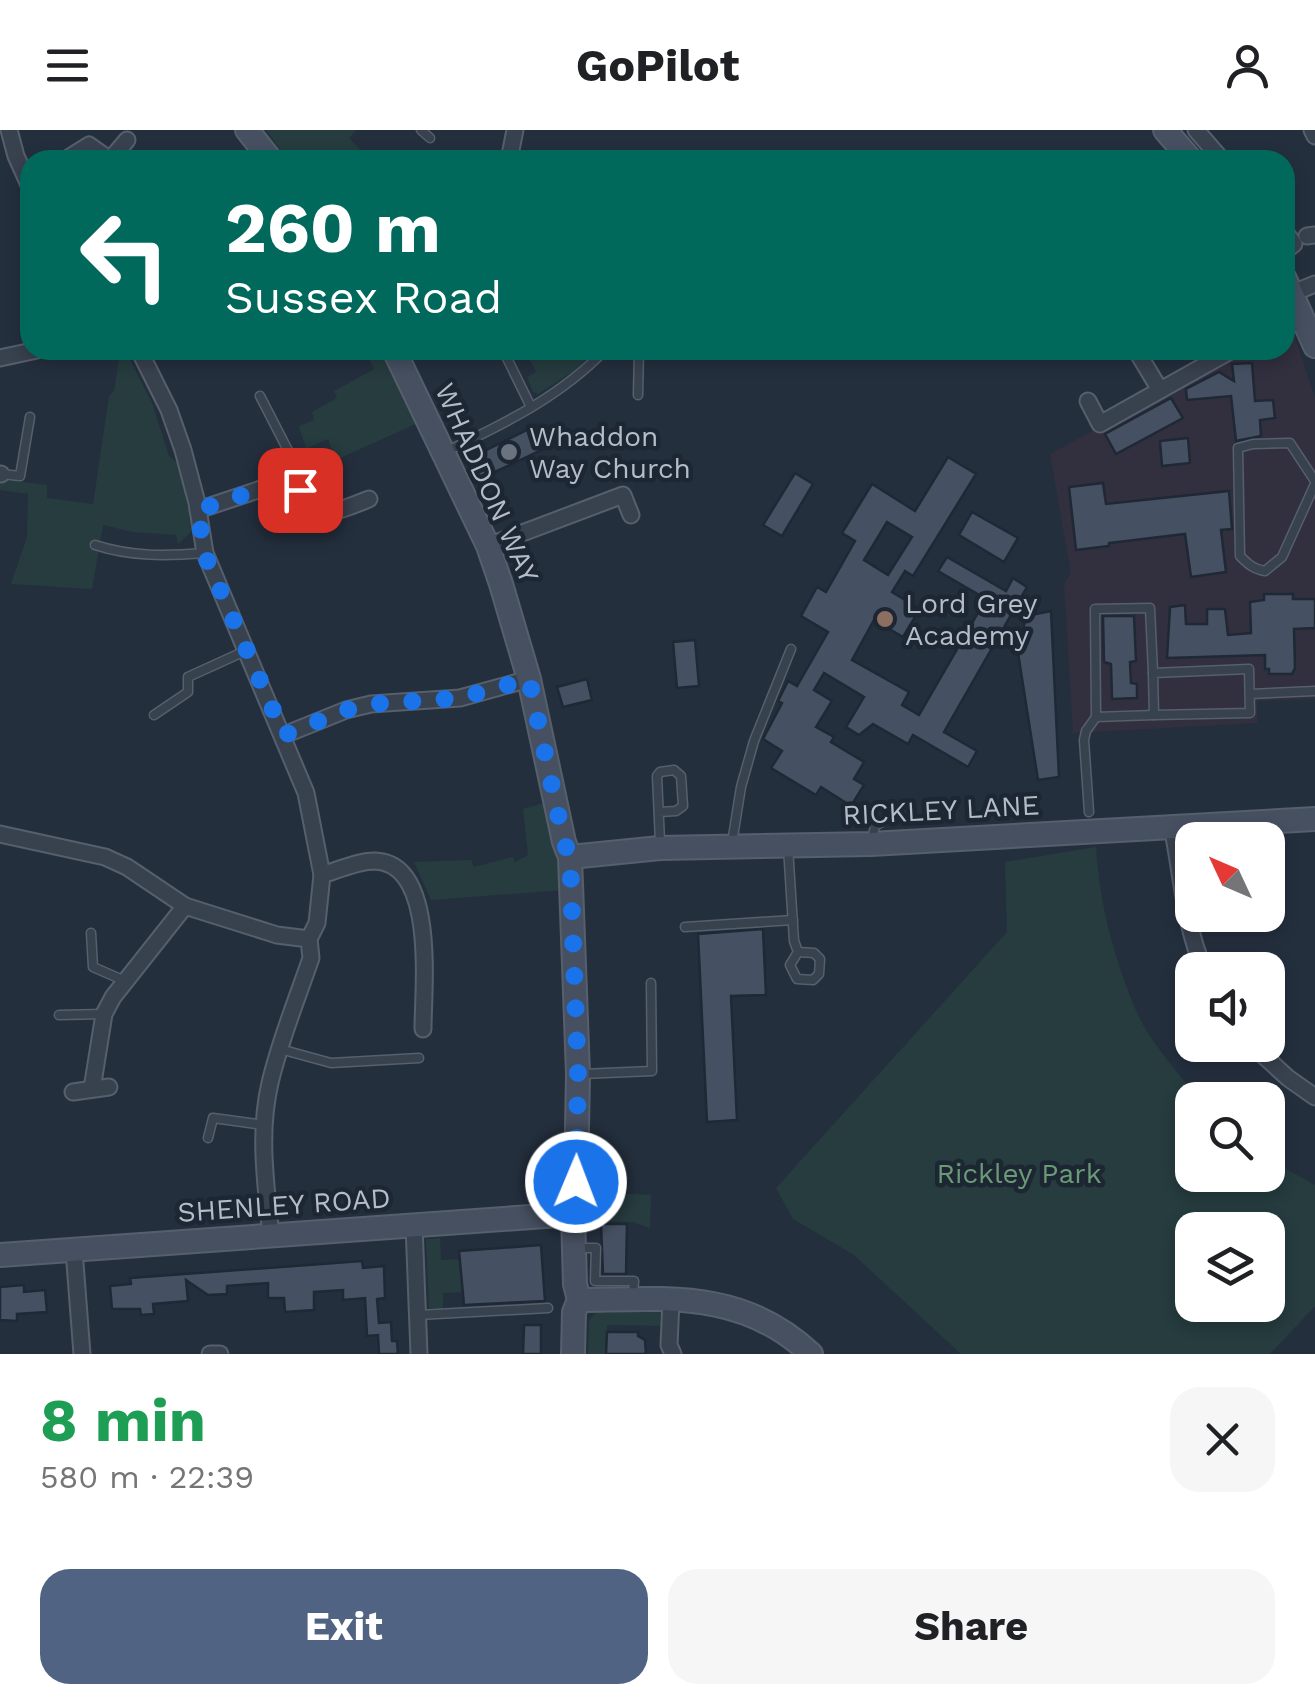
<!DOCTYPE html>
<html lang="en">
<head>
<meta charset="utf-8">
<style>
	:root { --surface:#fff; --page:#f6f6f6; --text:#202124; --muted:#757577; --accent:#506383 }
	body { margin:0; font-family:"Work Sans",sans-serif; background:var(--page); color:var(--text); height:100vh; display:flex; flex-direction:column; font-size:38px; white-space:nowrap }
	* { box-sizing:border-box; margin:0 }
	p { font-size:32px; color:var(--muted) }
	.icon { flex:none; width:55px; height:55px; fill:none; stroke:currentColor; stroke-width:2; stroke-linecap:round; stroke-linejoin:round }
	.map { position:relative; height:1224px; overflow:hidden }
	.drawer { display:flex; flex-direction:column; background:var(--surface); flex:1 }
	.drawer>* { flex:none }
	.guide { position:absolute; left:20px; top:20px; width:1275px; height:210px; border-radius:30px; box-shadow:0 5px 15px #0003; background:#00695c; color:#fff; overflow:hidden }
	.needle { width:65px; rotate:314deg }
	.tools { position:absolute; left:1175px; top:692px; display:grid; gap:20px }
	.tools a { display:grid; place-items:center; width:110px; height:110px; border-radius:20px; background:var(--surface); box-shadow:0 5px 15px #0003; font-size:50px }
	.pin { position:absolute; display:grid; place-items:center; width:85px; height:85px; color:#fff; margin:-42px; border-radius:20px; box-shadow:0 5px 15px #0006 }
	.me { position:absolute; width:110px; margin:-55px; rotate:1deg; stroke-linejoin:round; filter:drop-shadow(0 0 8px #0008) }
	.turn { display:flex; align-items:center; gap:35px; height:210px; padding:0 40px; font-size:45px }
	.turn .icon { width:130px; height:130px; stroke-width:2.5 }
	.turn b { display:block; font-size:70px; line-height:85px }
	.round { display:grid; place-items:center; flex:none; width:105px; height:105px; border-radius:30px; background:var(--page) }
	.head { display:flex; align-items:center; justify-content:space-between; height:170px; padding:0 40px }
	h1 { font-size:60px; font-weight:700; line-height:75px; color:#1e9e55 }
	.cta { display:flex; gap:20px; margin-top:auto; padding:20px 40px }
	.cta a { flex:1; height:115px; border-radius:30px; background:var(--accent); color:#fff; font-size:40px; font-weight:700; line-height:115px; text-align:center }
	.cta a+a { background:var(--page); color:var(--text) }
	header { display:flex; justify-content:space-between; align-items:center; height:130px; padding:0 40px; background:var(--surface); font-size:45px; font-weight:700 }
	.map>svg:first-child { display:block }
	.medical { fill:#32303f }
	.green { fill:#263c3f; fill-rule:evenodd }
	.building { fill:#455162; stroke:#1f2835; stroke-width:2.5; fill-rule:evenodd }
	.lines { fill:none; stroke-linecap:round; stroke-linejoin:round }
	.lane-casing { stroke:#565f6c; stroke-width:11 }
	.street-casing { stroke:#565f6c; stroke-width:19 }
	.secondary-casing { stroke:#565f6c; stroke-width:26 }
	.lane { stroke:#38414e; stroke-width:8 }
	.street { stroke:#38414e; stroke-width:15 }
	.secondary { stroke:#465061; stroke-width:22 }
	.route { stroke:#1a73e8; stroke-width:18; stroke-dasharray:0 32.4 }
	.worship-dot { fill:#6b7280; stroke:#1d2633; stroke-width:4 }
	.education-dot { fill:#8d6e63; stroke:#1d2633; stroke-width:4 }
	.labels { text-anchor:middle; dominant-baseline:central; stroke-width:9; stroke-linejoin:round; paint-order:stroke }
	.poi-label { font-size:28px; fill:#b4bcc9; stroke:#1d2633; text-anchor:start }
	.street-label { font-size:28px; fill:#b4bcc9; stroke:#1d2633 }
	.park-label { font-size:28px; fill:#6b9a76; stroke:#1d2633 }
</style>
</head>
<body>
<header><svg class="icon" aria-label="menu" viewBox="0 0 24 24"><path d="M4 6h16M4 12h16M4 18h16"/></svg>GoPilot<svg class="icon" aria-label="person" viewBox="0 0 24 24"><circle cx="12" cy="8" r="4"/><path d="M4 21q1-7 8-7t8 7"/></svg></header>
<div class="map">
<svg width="1315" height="1224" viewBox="0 0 1315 1224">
	<rect width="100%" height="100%" fill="#242f3e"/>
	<path class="medical" d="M1285 202H1293L1315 268V569L1257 571V593L1073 603 1064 454 1071 443 1050 324 1242 220H1285Z"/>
	<g class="green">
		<path d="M266 0H356L349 8 370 30H288Z"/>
		<path d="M77 220H125L152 273 169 326 180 335 192 401 178 414 176 405 133 402 103 395 92 459 11 454 27 407 28 364 0 360V349L47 355V368L93 374 109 266 114 261 119 229 75 226Z"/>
		<path d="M365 220H386L422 291 336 330 328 309 306 319 299 296 314 290 312 282 337 268 334 261 374 239Z"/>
		<path d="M525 220H595L577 239 538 264 533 262 527 247 536 242Z"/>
		<path d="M551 671 563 760 431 770 414 732 471 730 474 737 513 727 515 732 528 725 523 679Z"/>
		<path d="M1096 717C1099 774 1116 837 1140 889 1154 917 1180 944 1199 970H1192V1045H1268V1029L1315 1055V1176L1270 1224H961L854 1125 793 1089 776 1058 1007 802 1005 732ZM1192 1100H1268V1175H1192Z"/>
		<path d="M595 1062 651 1065 650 1098 633 1092 593 1091Z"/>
		<path d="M440 1108 441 1130 460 1129 463 1162 443 1163V1179L429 1178 426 1109Z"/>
		<path d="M598 1181 665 1182 667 1196 607 1195 606 1224H588L589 1190Z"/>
	</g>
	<g class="building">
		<path d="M1252 233 1255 271 1273 270 1275 288 1260 290 1261 306 1236 311 1231 266 1187 270 1186 259 1219 242 1234 251 1232 234Z"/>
		<path d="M1171 268 1183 288 1116 324 1105 304Z"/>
		<path d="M537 295 548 317 480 349 470 328Z"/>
		<path d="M1188 308 1190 333 1162 336 1160 311Z"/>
		<path d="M948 327 976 344 913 446 905 441 892 462 920 479 903 507 874 490 852 530 909 562 902 575 919 585 986 469 938 441 947 427 1006 461 1013 448 1027 457 944 602 977 621 968 637 913 605 908 614 873 594 859 605 846 597 864 567 824 543 814 560 832 571 816 597 834 607 831 612 864 632 854 649 864 655 851 676 821 657 816 665 771 638 782 621 763 609 782 573 778 571 788 551 797 556 828 502 801 486 817 457 826 462 855 411 842 403 872 354 915 381ZM887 392 912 407 888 445 864 430Z"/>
		<path d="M795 343 813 354 782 406 763 395Z"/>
		<path d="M1103 353 1106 374 1229 361 1232 399 1221 400 1226 442 1191 447 1185 404 1109 413V416L1076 420 1069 357Z"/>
		<path d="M972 382 1018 408 1004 432 959 405Z"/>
		<path d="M1264 464H1293V469H1315V498L1294 499 1295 538 1292 544H1269V539H1265V525L1167 528 1170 477 1185 475 1186 494H1207V479H1225L1228 505 1251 503 1250 472 1264 470Z"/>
		<path d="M1051 481 1059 647 1038 650 1018 523 1026 486Z"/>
		<path d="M1103 486H1134L1136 531 1130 532 1131 553 1137 554V568L1112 569 1111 534 1104 532Z"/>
		<path d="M695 510 699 556 677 558 673 512Z"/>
		<path d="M587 549 592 570 563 577 557 557Z"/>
		<path d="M763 799 766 865 731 866 737 990 707 992 698 804Z"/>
		<path d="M601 1094H627L626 1144H603Z"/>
		<path d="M541 1115 545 1171 464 1175 459 1121Z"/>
		<path d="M362 1131 363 1138 384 1136 385 1168 377 1169 379 1193 391 1192 392 1211H397L398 1224H379L378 1205 367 1206 365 1168 343 1170V1160L314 1162V1180L285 1182 284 1168H268V1153L227 1156V1164L208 1165 186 1150 188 1171 153 1174 154 1184 141 1185 140 1179H112L110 1156 131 1154 130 1148Z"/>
		<path d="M24 1155V1162L45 1160 47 1182 17 1184V1191L0 1190V1157Z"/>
		<path d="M524 1195H541V1224H523Z"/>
		<path d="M607 1202H638V1206L645 1210 646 1224H606Z"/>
	</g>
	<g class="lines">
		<g class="lane-casing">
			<g id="lane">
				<path d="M421 0 430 8"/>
				<path d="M503 220 531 277"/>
				<path d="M638 265 639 220"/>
				<path d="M260 266 295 334 296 346 292 352"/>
				<path d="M447 321C504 294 561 266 605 220"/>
				<path d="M1 344 20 346 30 287"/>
				<path d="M1315 351 1290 313 1253 314 1238 318 1240 426C1248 434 1253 439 1265 441L1282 427 1315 354"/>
				<path d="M95 415C132 427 166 426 205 423"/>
				<path d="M1249 539 1250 583 1154 585 1153 543Z"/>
				<path d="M1153 543 1150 478 1095 479 1096 587 1154 585"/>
				<path d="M1250 564 1315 561"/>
				<path d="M154 585 188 562V547L245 521"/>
				<path d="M659 682 676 681 683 676 681 646 674 640 660 642 657 646 660 712"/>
				<path d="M1089 682 1084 610 1086 601 1096 587"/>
				<path d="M872 710 875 696 902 680"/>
				<path d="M732 713 741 657 754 611 791 519"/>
				<path d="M788 717 794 811 798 822 790 835 797 849 813 850 819 844 820 829 814 823 798 822"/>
				<path d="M685 797 793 790"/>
				<path d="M91 803 93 837 125 851"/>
				<path d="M59 885 104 884"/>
				<path d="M280 919 331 933 419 928"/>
				<path d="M582 944 652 941 651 853"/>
				<path d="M208 1008 213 988 264 995"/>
				<path d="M576 1118H596L595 1151H634L633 1166"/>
				<path d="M418 1185 548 1178"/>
			</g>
		</g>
		<g class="street-casing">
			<g id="street">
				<path d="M9 0 16 26 30 57"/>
				<path d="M1196 0 1222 30"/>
				<path d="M1312 0 1315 6"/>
				<path d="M65 30 89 15 110 30"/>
				<path d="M110 30 127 10"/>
				<path d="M509 30 515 0"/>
				<path d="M1285 102 1294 114 1285 121"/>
				<path d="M1307 106 1315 105"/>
				<path d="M1293 163 1315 154"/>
				<path d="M1285 196 1305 189"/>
				<path d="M139 220 169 280 183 320 197 373 205 423 306 663 322 745 317 793 309 809 311 828C297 869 280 910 270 953 258 1004 266 1055 271 1106"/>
				<path d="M1136 220 1160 260"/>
				<path d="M0 228 37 220"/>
				<path d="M1088 271 1100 294 1232 220"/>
				<path d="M0 344H1"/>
				<path d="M198 380 282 352H292C328 387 321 388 369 369"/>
				<path d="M488 416 623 365 631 385"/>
				<path d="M284 605 346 580 371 574 460 568 529 549"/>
				<path d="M1172 696C1182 746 1184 793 1204 840"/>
				<path d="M0 704 105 727 127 737 185 776 277 805 309 809"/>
				<path d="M322 745C338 740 358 731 375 731 437 733 423 858 423 899"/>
				<path d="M1252 915 1288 948 1315 967"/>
				<path d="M92 959 104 884 113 867 185 776"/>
				<path d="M73 962 109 957"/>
				<path d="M414 1095 419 1224"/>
				<path d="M74 1120 82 1224"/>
				<path d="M671 1171 669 1215 673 1224"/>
				<path d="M210 1224H220"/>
			</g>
		</g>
		<g class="secondary-casing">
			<g id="secondary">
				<path d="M247 0 271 30"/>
				<path d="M1165 0 1191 30"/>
				<path d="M1285 149 1315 216"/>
				<path d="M394 220 488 416 501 454 529 549 564 712 570 727 578 944 576 1052 573 1084 575 1154 579 1170 574 1182 573 1224"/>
				<path d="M570 727 660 718 871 714 1315 689"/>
				<path d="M0 1125 573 1084"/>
				<path d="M579 1170C667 1169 742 1159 811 1224"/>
			</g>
		</g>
		<use href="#lane" class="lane"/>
		<use href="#street" class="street"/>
		<use href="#secondary" class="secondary"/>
	</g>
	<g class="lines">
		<path class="route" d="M300 360 292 352H282L198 380 204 423 284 605 346 580 372 574 460 568 529 549 564 712 570 727 578 944 576 1052"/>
	</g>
	<circle class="worship-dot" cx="509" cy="322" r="10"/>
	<circle class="education-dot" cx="885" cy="489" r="10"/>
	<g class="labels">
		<g class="poi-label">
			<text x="529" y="306">Whaddon<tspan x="529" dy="32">Way Church</tspan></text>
			<text x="905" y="473">Lord Grey<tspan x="905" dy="32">Academy</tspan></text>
		</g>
		<g class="street-label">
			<text transform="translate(487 353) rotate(66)">WHADDON WAY</text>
			<text transform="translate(941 680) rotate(-3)">RICKLEY LANE</text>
			<text transform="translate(284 1075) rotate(-4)">SHENLEY ROAD</text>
		</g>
		<g class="park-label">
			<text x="1019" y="1043">Rickley Park</text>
		</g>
	</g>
</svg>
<div class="tools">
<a><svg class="needle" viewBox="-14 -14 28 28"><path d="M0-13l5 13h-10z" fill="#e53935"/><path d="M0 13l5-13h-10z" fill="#757577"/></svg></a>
<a><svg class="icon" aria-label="sound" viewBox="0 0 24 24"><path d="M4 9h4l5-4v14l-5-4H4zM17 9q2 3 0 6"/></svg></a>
<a><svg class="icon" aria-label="search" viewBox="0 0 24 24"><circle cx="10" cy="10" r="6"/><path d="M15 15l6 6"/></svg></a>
<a><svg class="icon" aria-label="layers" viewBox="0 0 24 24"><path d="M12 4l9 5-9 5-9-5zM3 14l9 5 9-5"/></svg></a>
</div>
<div class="pin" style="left:300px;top:360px;background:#d93025"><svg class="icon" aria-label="arrive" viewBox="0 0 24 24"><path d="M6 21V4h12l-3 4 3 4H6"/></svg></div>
<svg class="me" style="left:576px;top:1052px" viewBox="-20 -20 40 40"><circle r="17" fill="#1a73e8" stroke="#fff" stroke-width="3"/><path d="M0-11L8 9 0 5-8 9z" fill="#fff"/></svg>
<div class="guide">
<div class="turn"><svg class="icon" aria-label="left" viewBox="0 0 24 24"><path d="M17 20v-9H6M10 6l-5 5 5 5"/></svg><div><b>260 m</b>Sussex Road</div></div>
</div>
</div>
<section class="drawer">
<div class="head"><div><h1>8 min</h1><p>580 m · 22:39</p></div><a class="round"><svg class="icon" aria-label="close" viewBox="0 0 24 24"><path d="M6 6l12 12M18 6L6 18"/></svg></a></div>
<div class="cta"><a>Exit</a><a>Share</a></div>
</section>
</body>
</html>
